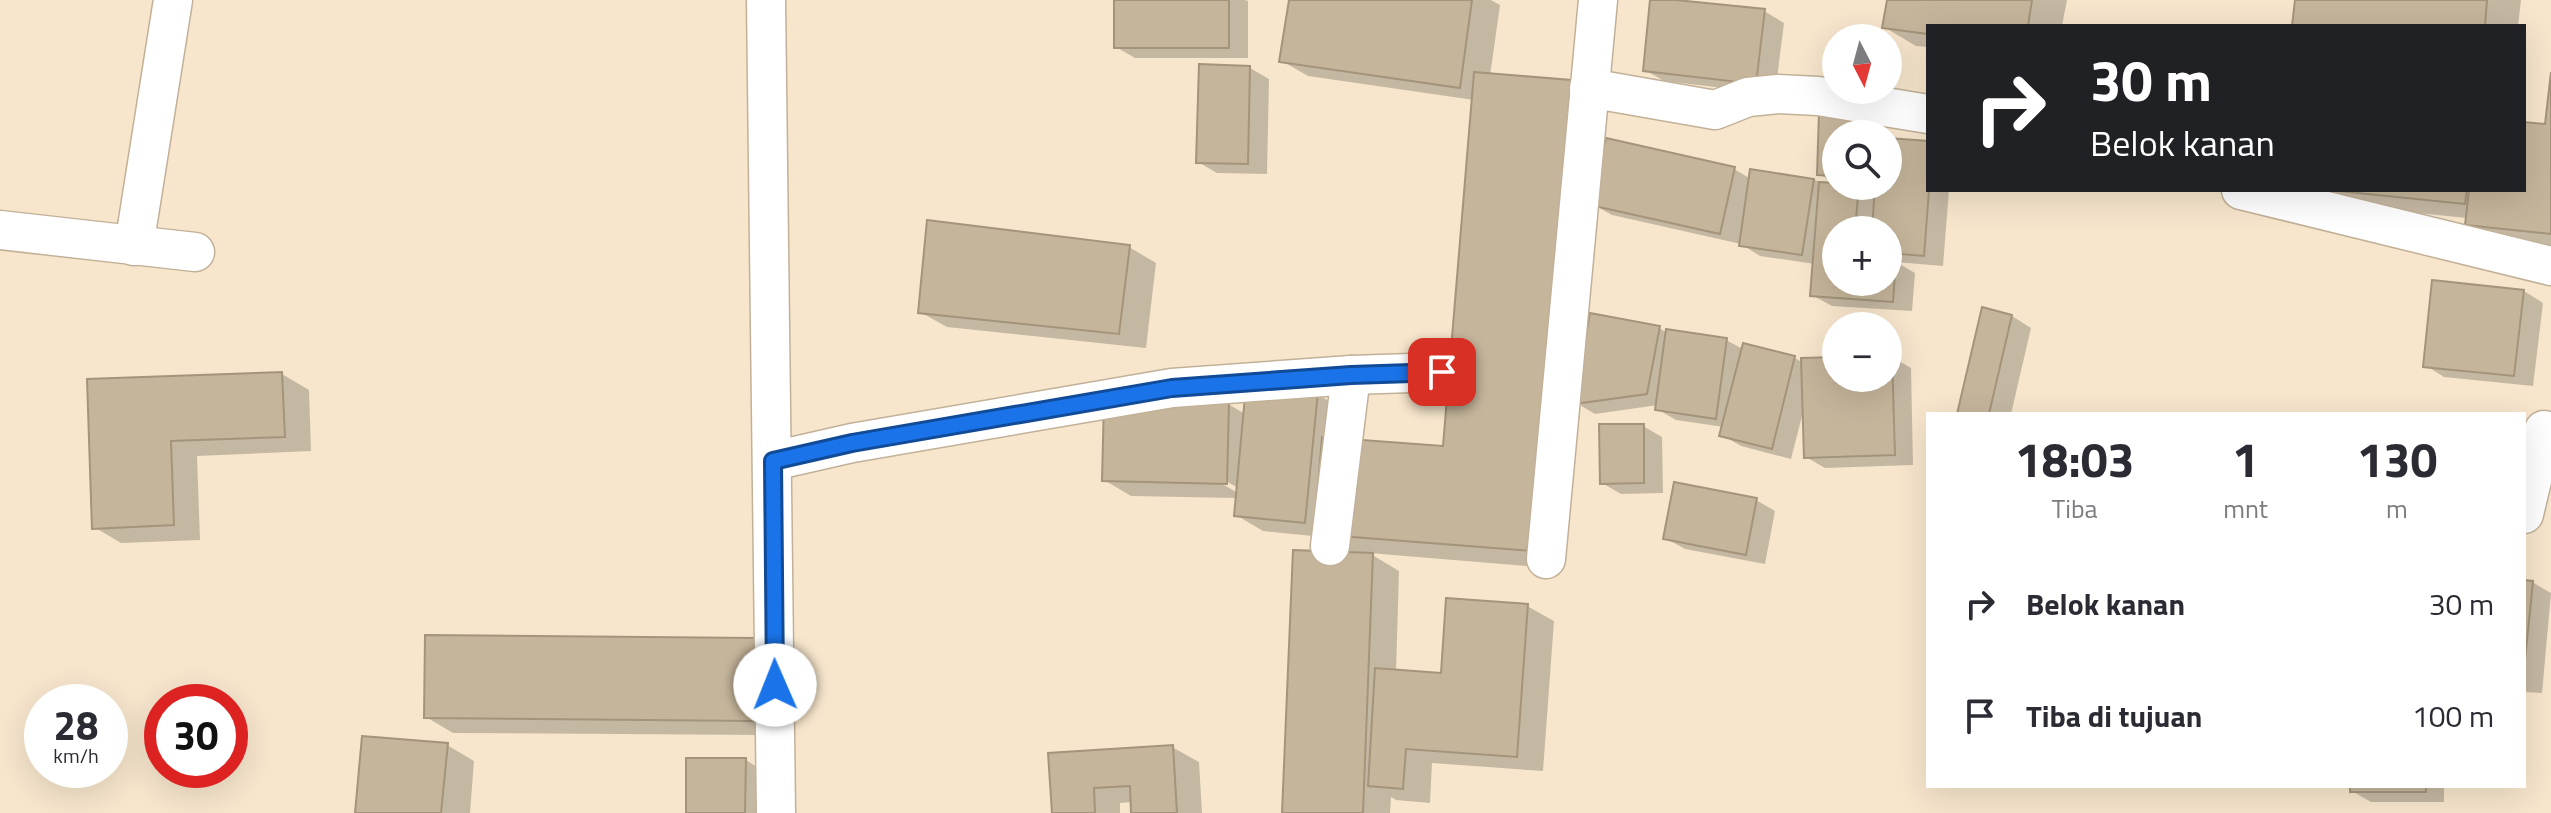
<!DOCTYPE html>
<html lang="id">
<head>
<meta charset="utf-8">
<style>
	:root { --surface:#fff; --page:#f7f7f7; --text:#2b2b33; --muted:#7c7c81 }
	body { margin:0; font-family:"Titillium Web",sans-serif; background:var(--page); color:var(--text); height:100vh; display:flex; flex-direction:column; font-size:30px; white-space:nowrap }
	* { box-sizing:border-box; margin:0 }
	p { font-size:26px; color:var(--muted) }
	.icon { flex:none; width:44px; height:44px; fill:none; stroke:currentColor; stroke-width:2; stroke-linecap:round; stroke-linejoin:round }
	.map { position:relative; flex:1; overflow:hidden }
	.sheet { position:absolute; left:1926px; top:412px; width:600px; height:376px; display:flex; flex-direction:column; background:var(--surface); border-radius:0px; box-shadow:0 8px 32px #0002 }
	.sheet>* { flex:none }
	.top-card { position:absolute; left:1926px; top:24px; width:600px; height:168px; border-radius:0px; box-shadow:0 8px 32px #0002; background:#202124; color:#fff; overflow:hidden }
	.needle { width:52px; rotate:174deg }
	.buttons { position:absolute; left:1822px; top:24px; display:grid; gap:16px }
	.buttons a { display:grid; place-items:center; width:80px; height:80px; border-radius:50%; background:var(--surface); box-shadow:0 8px 32px #0002; font-size:40px }
	.speed { position:absolute; left:24px; top:684px; display:flex; gap:16px; font-size:40px; font-weight:700; text-align:center }
	.speed>* { display:grid; place-content:center; width:104px; height:104px; border-radius:50%; background:var(--surface); box-shadow:0 8px 32px #0002; line-height:1 }
	.speed small { font-size:20px; font-weight:400 }
	.speed .limit { border:12px solid #d22; background:#fff; color:#111 }
	.pin { position:absolute; display:grid; place-items:center; width:68px; height:68px; color:#fff; margin:-34px; border-radius:16px; box-shadow:0 4px 12px #0006 }
	.me { position:absolute; width:88px; margin:-44px; rotate:359deg; stroke-linejoin:round; filter:drop-shadow(0 0 6px #0008) }
	.turn { display:flex; align-items:center; gap:28px; height:168px; padding:0 32px; font-size:36px }
	.turn .icon { width:104px; height:104px; stroke-width:2.5 }
	.turn b { display:block; font-size:56px; line-height:68px }
	.eta { display:flex; justify-content:space-evenly; align-items:center; height:136px; text-align:center }
	.eta b { font-size:48px; font-weight:700; line-height:56px }
	ul { padding:0; list-style:none }
	li { display:flex; align-items:center; gap:24px; height:112px; padding:0 32px }
	li div { flex:1 }
	li b { display:block; font-size:30px }
	li em { font-style:normal }
	.map>svg:first-child { display:block }
	.shadow { fill:#0003; fill-rule:evenodd }
	.building { fill:#c5b59b; stroke:#a4947b; stroke-width:2 }
	.lines { fill:none; stroke-linecap:round; stroke-linejoin:round }
	.street-casing { stroke:#c2b198; stroke-width:41 }
	.street { stroke:#fff; stroke-width:38 }
	.route-casing { stroke:#114b97; stroke-width:20 }
	.route { stroke:#1a73e8; stroke-width:14 }
</style>
</head>
<body>
<div class="map">
<svg width="2551" height="813" viewBox="0 0 2551 813">
	<rect width="100%" height="100%" fill="#f7e6cc"/>
	<g class="shadow">
		<path d="M1116 0H1245L1248 1V58H1135L1116 47Z"/>
		<path d="M1291 0H1491L1500 5 1490 76 1571 82 1603 101 1597 176 1734 169 1751 179 1814 180 1836 186H1856L1876 198 1877 187 1859 186H1888V140L1928 190H1949L1943 266 1896 262 1915 273 1912 311 1832 306 1812 295 1815 264 1760 256 1741 244 1612 215 1594 205 1582 352 1659 328 1667 333 1726 340 1743 349 1744 345 1795 358 1803 363 1836 359V378H1888V357H1892L1911 368 1913 465 1825 468 1806 457 1803 412 1791 459 1741 446 1722 435 1724 427 1676 420 1657 409 1658 405 1595 414 1578 404 1564 569 1369 553 1399 571 1396 672 1443 675 1527 606 1554 621 1543 771 1432 763 1430 803 1396 800 1391 797 1390 813H1284L1354 554 1323 537 1263 531 1236 515 1237 498 1131 496 1104 480 1228 404 1245 414 1317 394 1344 410 1341 440 1445 448 1474 100 1308 76 1282 61ZM1836 230H1888V282H1836ZM1219 477 1238 488V493L1217 481Z"/>
		<path d="M1652 0 1764 11 1784 23 1775 94 1664 81 1645 70Z"/>
		<path d="M1889 0H2067L2062 26H1928V47L1916 46 1884 27Z"/>
		<path d="M2297 0H2521L2518 26H2294Z"/>
		<path d="M1250 68 1269 79 1267 174 1217 173 1198 162Z"/>
		<path d="M2551 90V248L2499 242 2467 224V218L2309 202 2289 190H2524V124L2547 127Z"/>
		<path d="M1821 114 1867 115 1886 126V134H1836V184L1819 174Z"/>
		<path d="M1129 247 1156 263 1146 348 947 327 920 312Z"/>
		<path d="M2524 291 2543 303 2533 386 2444 377 2425 365Z"/>
		<path d="M2012 316 2031 328 2011 414H1959Z"/>
		<path d="M282 374 309 390 311 451 197 456 200 540 121 543 94 527 89 381Z"/>
		<path d="M1643 426 1662 437 1663 493 1621 494 1602 483Z"/>
		<path d="M1756 500 1775 511 1765 564 1685 549 1665 538Z"/>
		<path d="M2524 582H2532L2551 593 2542 693 2524 692Z"/>
		<path d="M755 640 781 735 453 733 426 717Z"/>
		<path d="M447 745 474 761 470 813H357Z"/>
		<path d="M1172 747 1199 762 1202 813H1133V802L1120 803V813H1054L1050 755Z"/>
		<path d="M746 760 765 772 764 813H688Z"/>
		<path d="M2352 786H2444V802H2371L2352 791Z"/>
	</g>
	<g class="building">
		<rect x="1114" y="0" width="115" height="48"/>
		<path d="M1289 0H1472L1460 88 1279 62Z"/>
		<path d="M1650 0H1676L1765 9 1756 84 1643 71Z"/>
		<path d="M1887 0H2032L2028 26H1928V34L1882 28Z"/>
		<path d="M2295 0H2487L2485 26H2292Z"/>
		<path d="M1199 64 1250 66 1248 164 1196 163Z"/>
		<path d="M1474 72 1571 80 1533 551 1314 534 1322 437 1443 446Z"/>
		<path d="M2551 72V234L2465 225 2469 190H2524V122L2545 124Z"/>
		<path d="M1819 112 1868 113 1867 134H1836V176L1817 175Z"/>
		<path d="M1606 138 1735 167 1720 234 1590 205Z"/>
		<path d="M1888 138 1928 141 1929 190 1924 256 1888 253V230H1872L1875 186H1888Z"/>
		<path d="M1750 169 1814 179 1802 255 1739 246Z"/>
		<path d="M1819 182 1836 183V186H1859L1855 230H1836V282H1888V259L1896 260 1893 302 1810 296Z"/>
		<path d="M2328 190H2467L2465 204Z"/>
		<path d="M927 220 1130 245 1119 334 918 313Z"/>
		<path d="M2432 280 2524 290 2514 376 2423 367Z"/>
		<path d="M1982 307 2012 315 1989 414H1957Z"/>
		<path d="M1590 313 1660 326 1647 394 1574 404Z"/>
		<path d="M1666 329 1727 338 1716 419 1655 410Z"/>
		<path d="M1743 343 1795 356 1772 449 1719 436Z"/>
		<path d="M1888 355H1892L1895 455 1804 458 1801 358 1836 357V378H1888Z"/>
		<path d="M282 372 285 437 171 441 174 525 92 529 87 379Z"/>
		<path d="M1246 385 1318 392 1305 523 1234 516Z"/>
		<path d="M1104 400 1229 402 1227 484 1102 481Z"/>
		<path d="M1599 424H1644V483L1600 484Z"/>
		<path d="M1674 482 1757 498 1746 555 1663 539Z"/>
		<path d="M1293 550 1373 553 1363 813H1282Z"/>
		<path d="M2524 580 2533 581 2524 670Z"/>
		<path d="M1446 598 1528 604 1517 757 1406 749 1403 789 1368 786 1375 668 1441 673Z"/>
		<path d="M425 635 755 638 754 721 424 718Z"/>
		<path d="M362 736 448 743 441 813H355Z"/>
		<path d="M1173 745 1177 813H1131L1130 786 1094 788 1095 813H1052L1048 753Z"/>
		<path d="M686 758H746L745 813H686Z"/>
		<rect x="2350" y="786" width="76" height="6"/>
	</g>
	<g class="lines">
		<g class="street-casing">
			<g id="street">
				<path d="M766 0 776 813"/>
				<path d="M1589 88 1715 110 1748 97 1778 94 1818 96 1928 114"/>
				<path d="M2241 190 2551 266"/>
				<path d="M0 230 195 252"/>
				<path d="M134 246 173 0"/>
				<path d="M773 461 852 443 1172 388 1351 375 1442 372"/>
				<path d="M2524 514 2544 430"/>
				<path d="M1330 546 1351 375"/>
				<path d="M1546 559 1598 0"/>
			</g>
		</g>
		<use href="#street" class="street"/>
	</g>
	<g class="lines">
		<g class="route-casing">
			<path id="route" d="M775 685 773 461 852 443 1172 388 1351 375 1442 372"/>
		</g>
		<use href="#route" class="route"/>
	</g>
</svg>
<div class="buttons">
<a><svg class="needle" viewBox="-14 -14 28 28"><path d="M0-13l5 13h-10z" fill="#e53935"/><path d="M0 13l5-13h-10z" fill="#7c7c81"/></svg></a>
<a><svg class="icon" aria-label="search" viewBox="0 0 24 24"><circle cx="10" cy="10" r="6"/><path d="M15 15l6 6"/></svg></a>
<a>+</a>
<a>−</a>
</div>
<div class="speed"><div>28<small>km/h</small></div><div class="limit">30</div></div>
<div class="pin" style="left:1442px;top:372px;background:#d93025"><svg class="icon" aria-label="arrive" viewBox="0 0 24 24"><path d="M6 21V4h12l-3 4 3 4H6"/></svg></div>
<svg class="me" style="left:775px;top:685px" viewBox="-20 -20 40 40"><circle r="19" fill="#fff"/><path d="M0-13L10 11 0 6-10 11z" fill="#1a73e8"/></svg>
<div class="top-card">
<div class="turn"><svg class="icon" aria-label="right" viewBox="0 0 24 24"><path d="M7 20v-9h11M14 6l5 5-5 5"/></svg><div><b>30 m</b>Belok kanan</div></div>
</div>
<section class="sheet">
<div class="eta">
<div><b>18:03</b><p>Tiba</p></div>
<div><b>1</b><p>mnt</p></div>
<div><b>130</b><p>m</p></div>
</div>
<ul>
<li><svg class="icon" aria-label="right" viewBox="0 0 24 24"><path d="M7 20v-9h11M14 6l5 5-5 5"/></svg><div><b>Belok kanan</b></div><em>30 m</em></li>
<li><svg class="icon" aria-label="arrive" viewBox="0 0 24 24"><path d="M6 21V4h12l-3 4 3 4H6"/></svg><div><b>Tiba di tujuan</b></div><em>100 m</em></li>
</ul>
</section>
</div>
</body>
</html>
